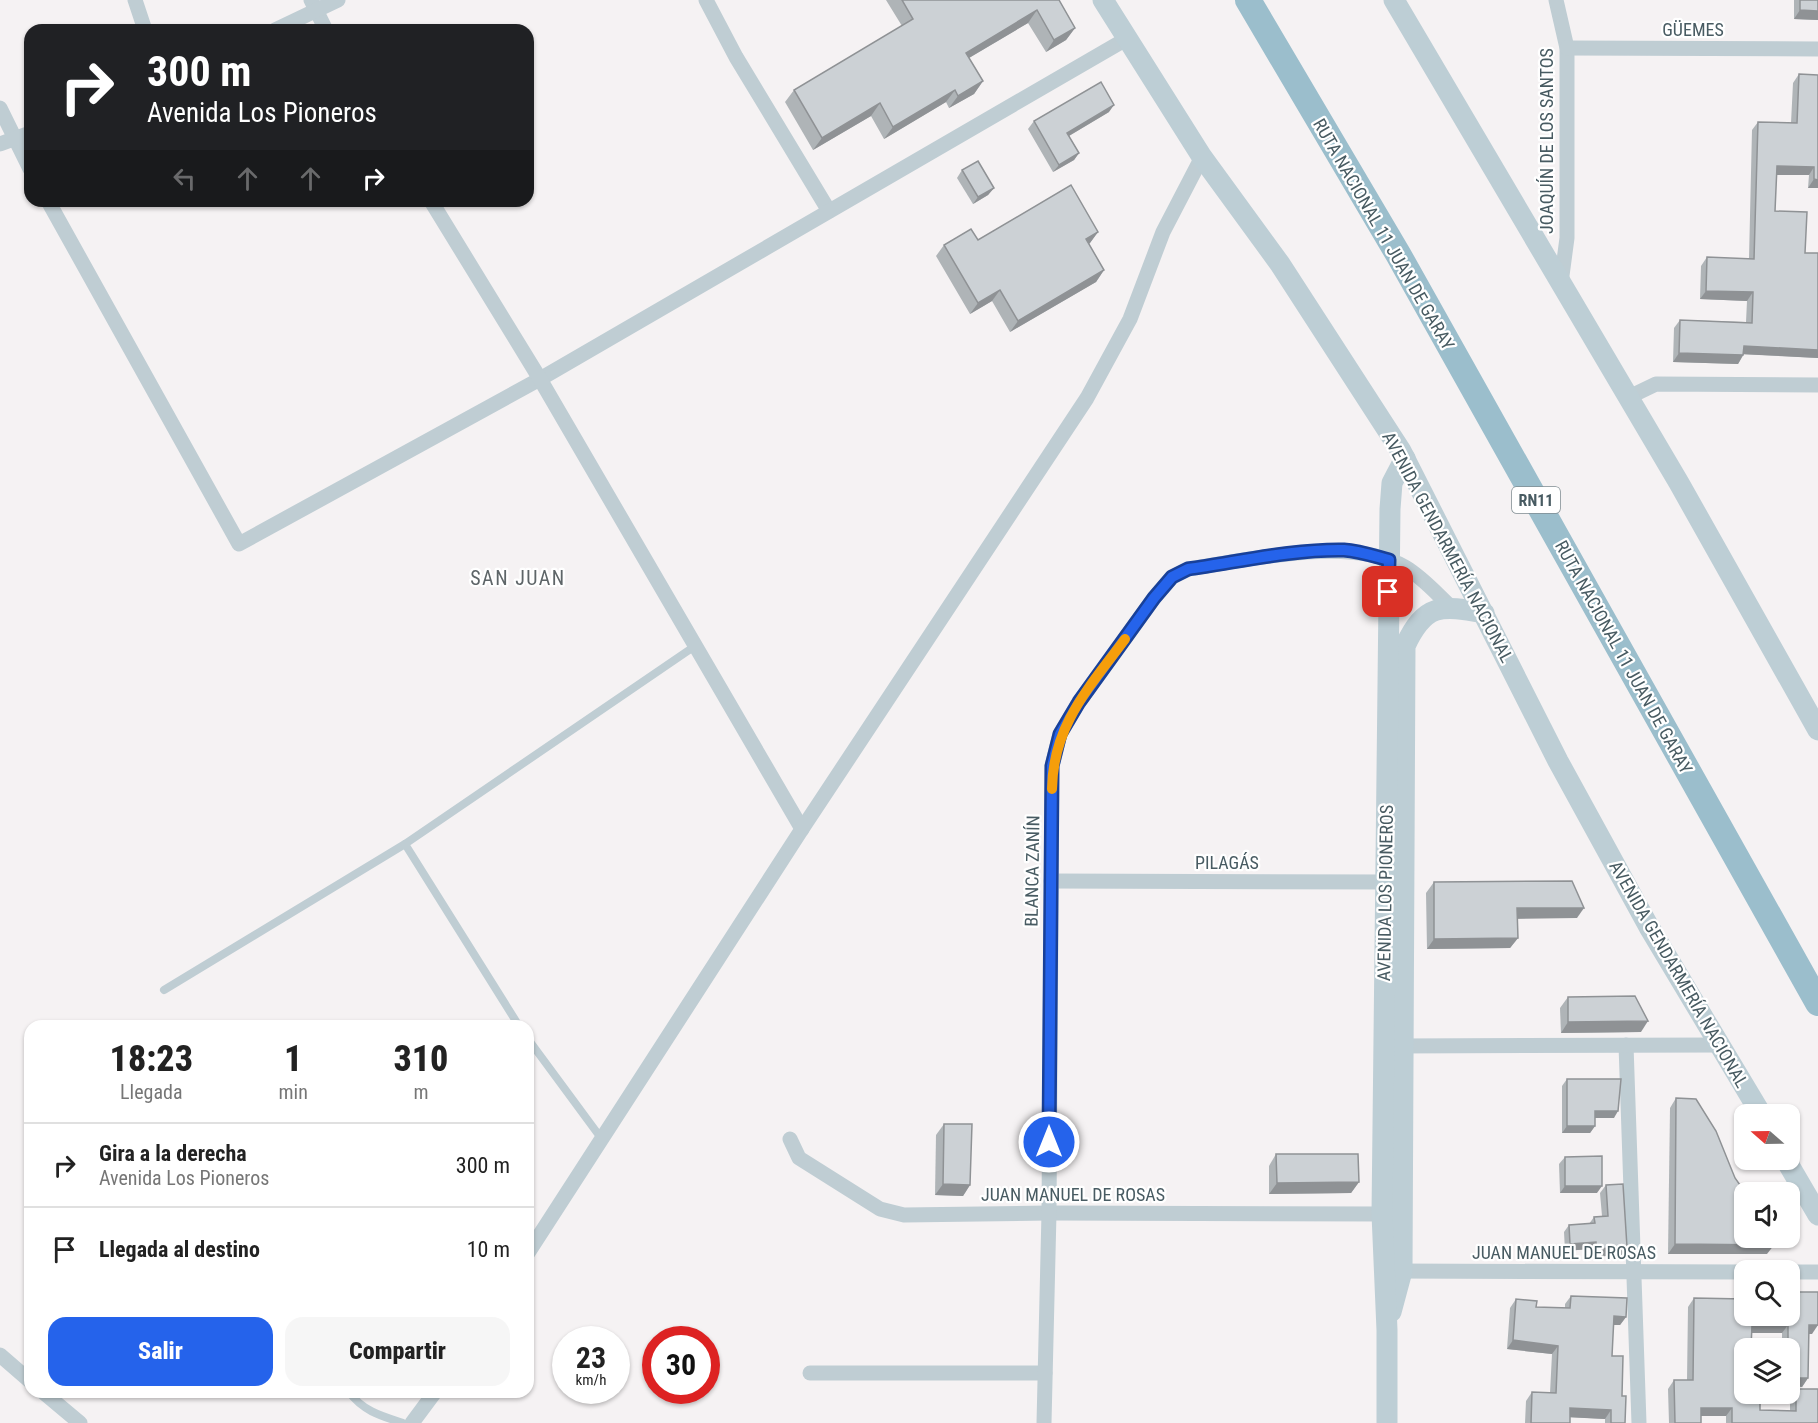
<!DOCTYPE html>
<html lang="es">
<head>
<meta charset="utf-8">
<style>
	:root { --surface:#fff; --page:#f6f6f6; --text:#222; --muted:#767676; --line:#e0e0e0; --accent:#2563eb }
	body { margin:0; font-family:"Roboto Condensed",sans-serif; background:var(--page); color:var(--text); height:100vh; display:flex; flex-direction:column; font-size:22px; white-space:nowrap }
	* { box-sizing:border-box; margin:0 }
	p { font-size:20px; color:var(--muted) }
	.icon { flex:none; width:33px; height:33px; fill:none; stroke:currentColor; stroke-width:2; stroke-linecap:round; stroke-linejoin:round }
	.map { position:relative; flex:1; overflow:hidden }
	.sheet { position:absolute; left:24px; top:1020px; width:510px; height:378px; display:flex; flex-direction:column; background:var(--surface); border-radius:18px; box-shadow:0 2px 4px #0004 }
	.sheet>* { flex:none }
	.top-card { position:absolute; left:24px; top:24px; width:510px; height:183px; border-radius:18px; box-shadow:0 2px 4px #0004; background:#202124; color:#fff; overflow:hidden }
	.needle { width:39px; rotate:290deg }
	.controls { position:absolute; left:1734px; top:1104px; display:grid; gap:12px }
	.controls a { display:grid; place-items:center; width:66px; height:66px; border-radius:12px; background:var(--surface); box-shadow:0 2px 4px #0004; font-size:30px }
	.speed { position:absolute; left:552px; top:1326px; display:flex; gap:12px; font-size:30px; font-weight:700; text-align:center }
	.speed>* { display:grid; place-content:center; width:78px; height:78px; border-radius:50%; background:var(--surface); box-shadow:0 2px 4px #0004; line-height:1 }
	.speed small { font-size:15px; font-weight:400 }
	.speed .limit { border:9px solid #d22; background:#fff; color:#111 }
	.pin { position:absolute; display:grid; place-items:center; width:51px; height:51px; color:#fff; margin:-26px; border-radius:12px; box-shadow:0 3px 9px #0006 }
	.me { position:absolute; width:66px; margin:-33px; rotate:0deg; stroke-linejoin:round; filter:drop-shadow(0 0 4px #0008) }
	.turn { display:flex; align-items:center; gap:21px; height:126px; padding:0 24px; font-size:27px }
	.turn .icon { width:78px; height:78px; stroke-width:2.5 }
	.turn b { display:block; font-size:42px; line-height:51px }
	.lanes { display:flex; align-items:center; height:57px; padding:0 24px; background:#0003; justify-content:center; gap:30px; direction:ltr }
	.lanes .off { opacity:.35 }
	.eta { display:flex; justify-content:space-evenly; align-items:center; height:102px; text-align:center }
	.eta b { font-size:36px; font-weight:800; line-height:42px }
	.action { display:flex; gap:12px; margin-top:auto; padding:12px 24px }
	.action a { flex:1; height:69px; border-radius:18px; background:var(--accent); color:#fff; font-size:24px; font-weight:800; line-height:69px; text-align:center }
	.action a+a { background:var(--page); color:var(--text) }
	ul { padding:0; list-style:none }
	li { display:flex; align-items:center; gap:18px; height:84px; padding:0 24px; border-top:2px solid var(--line) }
	li div { flex:1 }
	li b { display:block; font-size:22px }
	li em { font-style:normal }
	.map>svg:first-child { display:block }
	.lines { fill:none; stroke-linecap:round; stroke-linejoin:round }
	.service { stroke:#bfcdd3; stroke-width:8 }
	.minor { stroke:#bfcdd3; stroke-width:15 }
	.secondary { stroke:#bdced5; stroke-width:21 }
	.trunk { stroke:#9bbecc; stroke-width:26 }
	.wall { fill:#afb4b7 }
	.shaded-wall { fill:#8f9295 }
	.building { fill:#ccd1d5; stroke:#8f9295; stroke-width:1.5 }
	.route-casing { stroke:#184099; stroke-width:15 }
	.route { stroke:#2563eb; stroke-width:10 }
	.slow { stroke:#f59e0b; stroke-width:10 }
	.labels { text-anchor:middle; dominant-baseline:central; stroke-width:4.5; stroke-linejoin:round; paint-order:stroke }
	.shield { fill:#fff; stroke:#7f8c91; stroke-width:1.5 }
	.shield-label { font-size:16px; font-weight:bold; fill:#485b62 }
	.street-label { font-size:18px; fill:#485b62; stroke:#fff }
	.neighbourhood-label { font-size:20px; letter-spacing:1.5px; fill:#5e6568; stroke:#fff }
</style>
</head>
<body>
<div class="map">
<svg width="1818" height="1423" viewBox="0 0 1818 1423">
	<rect width="100%" height="100%" fill="#f5f2f3"/>
	<g class="lines">
		<g class="service">
			<path d="M164 990 405 844"/>
			<path d="M519 1026 405 844 695 646"/>
			<path d="M528 1039 601 1138"/>
			<path d="M349 1392C363 1411 381 1416 403 1423"/>
		</g>
		<g class="minor">
			<path d="M135 0 145 30"/>
			<path d="M311 0 326 30"/>
			<path d="M706 0 736 57 829 211"/>
			<path d="M1556 0 1567 48V238L1561 283"/>
			<path d="M275 30 338 0"/>
			<path d="M1567 48 1818 49"/>
			<path d="M0 108 30 169"/>
			<path d="M0 144 30 133"/>
			<path d="M48 201 239 544 540 379 1128 38"/>
			<path d="M431 201 540 379 802 829"/>
			<path d="M1629 397 1656 384 1818 385"/>
			<path d="M1051 881 1396 882"/>
			<path d="M1626 1045 1639 1423"/>
			<path d="M1396 1046 1721 1045"/>
			<path d="M790 1139 799 1158 880 1209 904 1215 1049 1213 1382 1214"/>
			<path d="M528 1253 802 829 1087 398 1130 319 1163 232 1202 157"/>
			<path d="M1392 1271 1744 1272"/>
			<path d="M1790 1272H1818"/>
			<path d="M0 1355 30 1381"/>
			<path d="M810 1373H1045"/>
			<path d="M43 1392 80 1423"/>
			<path d="M412 1423 435 1392"/>
			<path d="M1044 1423 1049 1213 1052 766 1060 734 1079 702 1154 598 1172 577 1188 569C1250 560 1349 535 1405 567 1422 577 1436 593 1450 606"/>
		</g>
		<g class="secondary">
			<path d="M1103 0 1202 157 1280 264 1401 451 1558 761 1649 927 1761 1114"/>
			<path d="M1394 0 1679 483 1818 730"/>
			<path d="M1786 1160 1818 1215"/>
			<path d="M1391 1312 1402 1271 1405 646C1425 603 1441 605 1484 613"/>
			<path d="M1387 1423V1330L1382 1214 1390 509 1392 483 1405 458"/>
		</g>
		<path class="trunk" d="M1248 0 1398 254 1818 1003"/>
	</g>
	<g class="wall">
		<path d="M886 0H1059L1075 28 1066 40 1046 52 1028 23 969 58 983 81 974 94 949 108 946 102 884 139 871 116 813 150 785 102 794 90 902 26Z"/>
		<path d="M1794 0H1818V20L1794 19Z"/>
		<path d="M1799 74 1818 188H1808L1809 175H1776L1775 211 1805 253H1818V358L1744 354 1738 364 1673 362 1674 328 1680 320 1746 322 1747 301 1700 299 1701 266 1707 257 1749 259 1752 130 1758 122 1791 123 1793 83Z"/>
		<path d="M1109 112 1069 136 1079 153 1074 160 1053 172 1028 129 1034 121Z"/>
		<path d="M962 170 994 188 988 195 973 204 957 178Z"/>
		<path d="M1098 232 1089 244 1104 270 1096 282 1010 332 992 301 970 314 936 256 944 245 978 240Z"/>
		<path d="M1434 882 1577 918H1518V938L1510 948 1427 949 1426 893Z"/>
		<path d="M1568 997 1641 1032 1561 1033 1560 1008Z"/>
		<path d="M1567 1079 1614 1118H1595V1126L1590 1133H1562V1086Z"/>
		<path d="M1676 1098 1735 1178 1767 1254H1668L1670 1108Z"/>
		<path d="M944 1124 970 1185 963 1196 935 1195 936 1135Z"/>
		<path d="M1276 1154 1359 1182 1351 1193 1269 1194V1166Z"/>
		<path d="M1565 1157 1597 1193H1560L1559 1164Z"/>
		<path d="M1606 1185 1622 1255 1591 1257 1590 1249 1565 1251 1564 1232 1569 1225 1589 1224 1594 1217 1602 1216 1600 1193Z"/>
		<path d="M1571 1296 1626 1317 1620 1325H1613L1612 1356 1622 1396 1625 1423H1605V1419L1570 1417V1423H1525L1526 1401 1532 1392 1550 1393 1552 1354 1507 1349 1510 1308 1516 1299 1536 1307 1565 1308V1304Z"/>
		<path d="M1694 1298 1790 1316 1812 1334H1809L1808 1378 1802 1387 1790 1348H1782V1333H1751L1744 1348 1760 1410 1790 1411V1397L1796 1389 1818 1423H1726V1416H1701V1423H1669L1668 1389 1674 1380H1687L1688 1307Z"/>
	</g>
	<g class="shaded-wall">
		<path d="M1037 10 1028 23 957 65 966 53Z"/>
		<path d="M1800 10 1818 11V20L1794 19Z"/>
		<path d="M1075 28 1066 40 1046 52 1054 40Z"/>
		<path d="M983 81 974 94 949 108 958 96Z"/>
		<path d="M955 90 946 102 884 139 893 127Z"/>
		<path d="M880 103 871 116 813 150 822 138Z"/>
		<path d="M1114 105 1109 112 1062 140 1067 133Z"/>
		<path d="M1079 153 1074 160 1053 172 1059 165Z"/>
		<path d="M1777 166 1814 167 1809 175H1771Z"/>
		<path d="M1814 179 1818 180V188H1808Z"/>
		<path d="M994 188 988 195 973 204 978 197Z"/>
		<path d="M1098 232 1090 243 1078 250 1086 239Z"/>
		<path d="M1104 270 1096 282 1010 332 1018 321Z"/>
		<path d="M1000 290 992 301 970 314 978 303Z"/>
		<path d="M1706 291 1753 292 1747 301 1700 299Z"/>
		<path d="M1744 346 1818 350V358L1738 354Z"/>
		<path d="M1679 353 1743 355 1738 364 1673 362Z"/>
		<path d="M1517 908H1584L1577 918 1510 919Z"/>
		<path d="M1518 938 1510 948 1427 949 1434 939Z"/>
		<path d="M1648 1021 1641 1032 1561 1033 1568 1022Z"/>
		<path d="M1595 1111H1618L1614 1118H1590Z"/>
		<path d="M1567 1126H1595L1590 1133H1562Z"/>
		<path d="M1359 1182 1351 1193 1269 1194 1277 1183Z"/>
		<path d="M943 1184 970 1185 963 1196 935 1195Z"/>
		<path d="M1565 1186H1602L1597 1193H1560Z"/>
		<path d="M1596 1242 1590 1249 1565 1251 1570 1244Z"/>
		<path d="M1675 1244 1774 1245 1767 1254H1668Z"/>
		<path d="M1627 1247 1622 1255 1591 1257 1596 1249Z"/>
		<path d="M1614 1316 1626 1317 1620 1325H1608Z"/>
		<path d="M1752 1325H1788L1782 1333H1746Z"/>
		<path d="M1809 1325H1818L1812 1334H1803Z"/>
		<path d="M1513 1340 1558 1346 1552 1354 1507 1349Z"/>
		<path d="M1790 1378H1808L1802 1387 1790 1386Z"/>
		<path d="M1570 1408 1611 1410 1605 1419 1564 1417Z"/>
		<path d="M1701 1408H1732L1726 1416H1695Z"/>
	</g>
	<g class="building">
		<path d="M902 0H1059L1075 28 1054 40 1037 10 966 53 983 81 958 96 955 90 893 127 880 103 822 138 794 90 913 19Z"/>
		<path d="M1800 0H1818V11L1800 10Z"/>
		<path d="M1799 74 1818 75V180L1814 179V167L1777 166 1775 211 1807 212 1805 253H1818V350L1744 346 1743 355 1679 353 1680 320 1752 323 1753 292 1706 291 1707 257 1754 259 1758 122 1797 123Z"/>
		<path d="M1101 82 1114 105 1067 133 1079 153 1059 165 1034 121Z"/>
		<path d="M978 161 994 188 978 197 962 170Z"/>
		<path d="M1071 185 1098 232 1086 239 1104 270 1018 321 1000 290 978 303 944 245 971 229 978 240Z"/>
		<path d="M1572 881 1584 908H1517L1518 938 1434 939V882Z"/>
		<path d="M1635 996 1648 1021 1568 1022V997Z"/>
		<path d="M1567 1079H1621L1618 1111H1595V1126H1567Z"/>
		<path d="M1676 1098 1696 1099 1716 1131 1735 1178 1745 1192H1744V1238H1771L1774 1245 1675 1244Z"/>
		<path d="M944 1124H972L970 1185 943 1184Z"/>
		<path d="M1276 1154H1358L1359 1182 1277 1183Z"/>
		<path d="M1602 1156V1186H1565V1157Z"/>
		<path d="M1623 1184 1627 1247 1596 1249V1242L1570 1244 1569 1225 1595 1223 1594 1217 1608 1216 1606 1185Z"/>
		<path d="M1790 1292H1818V1325H1809L1808 1378H1790V1348H1788V1325H1752L1751 1348H1744V1394H1760V1410L1796 1411V1389H1818V1423H1732V1408H1701V1423H1675L1674 1380H1693L1694 1298 1744 1299V1316H1790Z"/>
		<path d="M1571 1296 1627 1298 1626 1317 1614 1316 1612 1356H1623L1622 1396H1626L1625 1423H1611V1410L1570 1408V1423H1531L1532 1392 1556 1393 1558 1346 1513 1340 1516 1299 1537 1301 1536 1307 1570 1308Z"/>
	</g>
	<g class="lines">
		<g class="route-casing">
			<path id="route" d="M1049 1142 1052 766 1060 734 1079 702 1154 598 1172 577 1188 569C1238 562 1293 549 1344 550 1359 551 1374 556 1389 560L1388 592"/>
		</g>
		<use href="#route" class="route"/>
		<path class="slow" d="M1052 789C1053 725 1089 688 1125 639"/>
	</g>
	<g class="labels">
		<rect class="shield" x="1512" y="487" width="48" height="26" rx="4.5"/>
		<g class="shield-label">
			<text x="1536" y="500">RN11</text>
		</g>
		<g class="street-label">
			<text x="1693" y="29">GÜEMES</text>
			<text transform="translate(1546 141) rotate(-90)">JOAQUÍN DE LOS SANTOS</text>
			<text transform="translate(1384 234) rotate(60)">RUTA NACIONAL 11 JUAN DE GARAY</text>
			<text transform="translate(1448 547) rotate(62)">AVENIDA GENDARMERÍA NACIONAL</text>
			<text transform="translate(1624 657) rotate(61)">RUTA NACIONAL 11 JUAN DE GARAY</text>
			<text x="1227" y="862">PILAGÁS</text>
			<text transform="translate(1032 871) rotate(-89)">BLANCA ZANÍN</text>
			<text transform="translate(1385 893) rotate(-89)">AVENIDA LOS PIONEROS</text>
			<text transform="translate(1679 974) rotate(60)">AVENIDA GENDARMERÍA NACIONAL</text>
			<text x="1073" y="1194">JUAN MANUEL DE ROSAS</text>
			<text x="1564" y="1252">JUAN MANUEL DE ROSAS</text>
		</g>
		<g class="neighbourhood-label">
			<text x="518" y="578">SAN JUAN</text>
		</g>
	</g>
</svg>
<div class="controls">
<a><svg class="needle" viewBox="-14 -14 28 28"><path d="M0-13l5 13h-10z" fill="#e53935"/><path d="M0 13l5-13h-10z" fill="#767676"/></svg></a>
<a><svg class="icon" aria-label="sound" viewBox="0 0 24 24"><path d="M4 9h4l5-4v14l-5-4H4zM17 9q2 3 0 6"/></svg></a>
<a><svg class="icon" aria-label="search" viewBox="0 0 24 24"><circle cx="10" cy="10" r="6"/><path d="M15 15l6 6"/></svg></a>
<a><svg class="icon" aria-label="layers" viewBox="0 0 24 24"><path d="M12 4l9 5-9 5-9-5zM3 14l9 5 9-5"/></svg></a>
</div>
<div class="speed"><div>23<small>km/h</small></div><div class="limit">30</div></div>
<div class="pin" style="left:1388px;top:592px;background:#d93025"><svg class="icon" aria-label="arrive" viewBox="0 0 24 24"><path d="M6 21V4h12l-3 4 3 4H6"/></svg></div>
<svg class="me" style="left:1049px;top:1142px" viewBox="-20 -20 40 40"><circle r="17" fill="#2563eb" stroke="#fff" stroke-width="3"/><path d="M0-11L8 9 0 5-8 9z" fill="#fff"/></svg>
<div class="top-card">
<div class="turn"><svg class="icon" aria-label="right" viewBox="0 0 24 24"><path d="M7 20v-9h11M14 6l5 5-5 5"/></svg><div><b>300 m</b>Avenida Los Pioneros</div></div>
<div class="lanes"><svg class="icon off" aria-label="left" viewBox="0 0 24 24"><path d="M17 20v-9H6M10 6l-5 5 5 5"/></svg><svg class="icon off" aria-label="ahead" viewBox="0 0 24 24"><path d="M12 20V5M6 11l6-6 6 6"/></svg><svg class="icon off" aria-label="ahead" viewBox="0 0 24 24"><path d="M12 20V5M6 11l6-6 6 6"/></svg><svg class="icon" aria-label="right" viewBox="0 0 24 24"><path d="M7 20v-9h11M14 6l5 5-5 5"/></svg></div>
</div>
<section class="sheet">
<div class="eta">
<div><b>18:23</b><p>Llegada</p></div>
<div><b>1</b><p>min</p></div>
<div><b>310</b><p>m</p></div>
</div>
<ul>
<li><svg class="icon" aria-label="right" viewBox="0 0 24 24"><path d="M7 20v-9h11M14 6l5 5-5 5"/></svg><div><b>Gira a la derecha</b><p>Avenida Los Pioneros</p></div><em>300 m</em></li>
<li><svg class="icon" aria-label="arrive" viewBox="0 0 24 24"><path d="M6 21V4h12l-3 4 3 4H6"/></svg><div><b>Llegada al destino</b></div><em>10 m</em></li>
</ul>
<div class="action"><a>Salir</a><a>Compartir</a></div>
</section>
</div>
</body>
</html>
